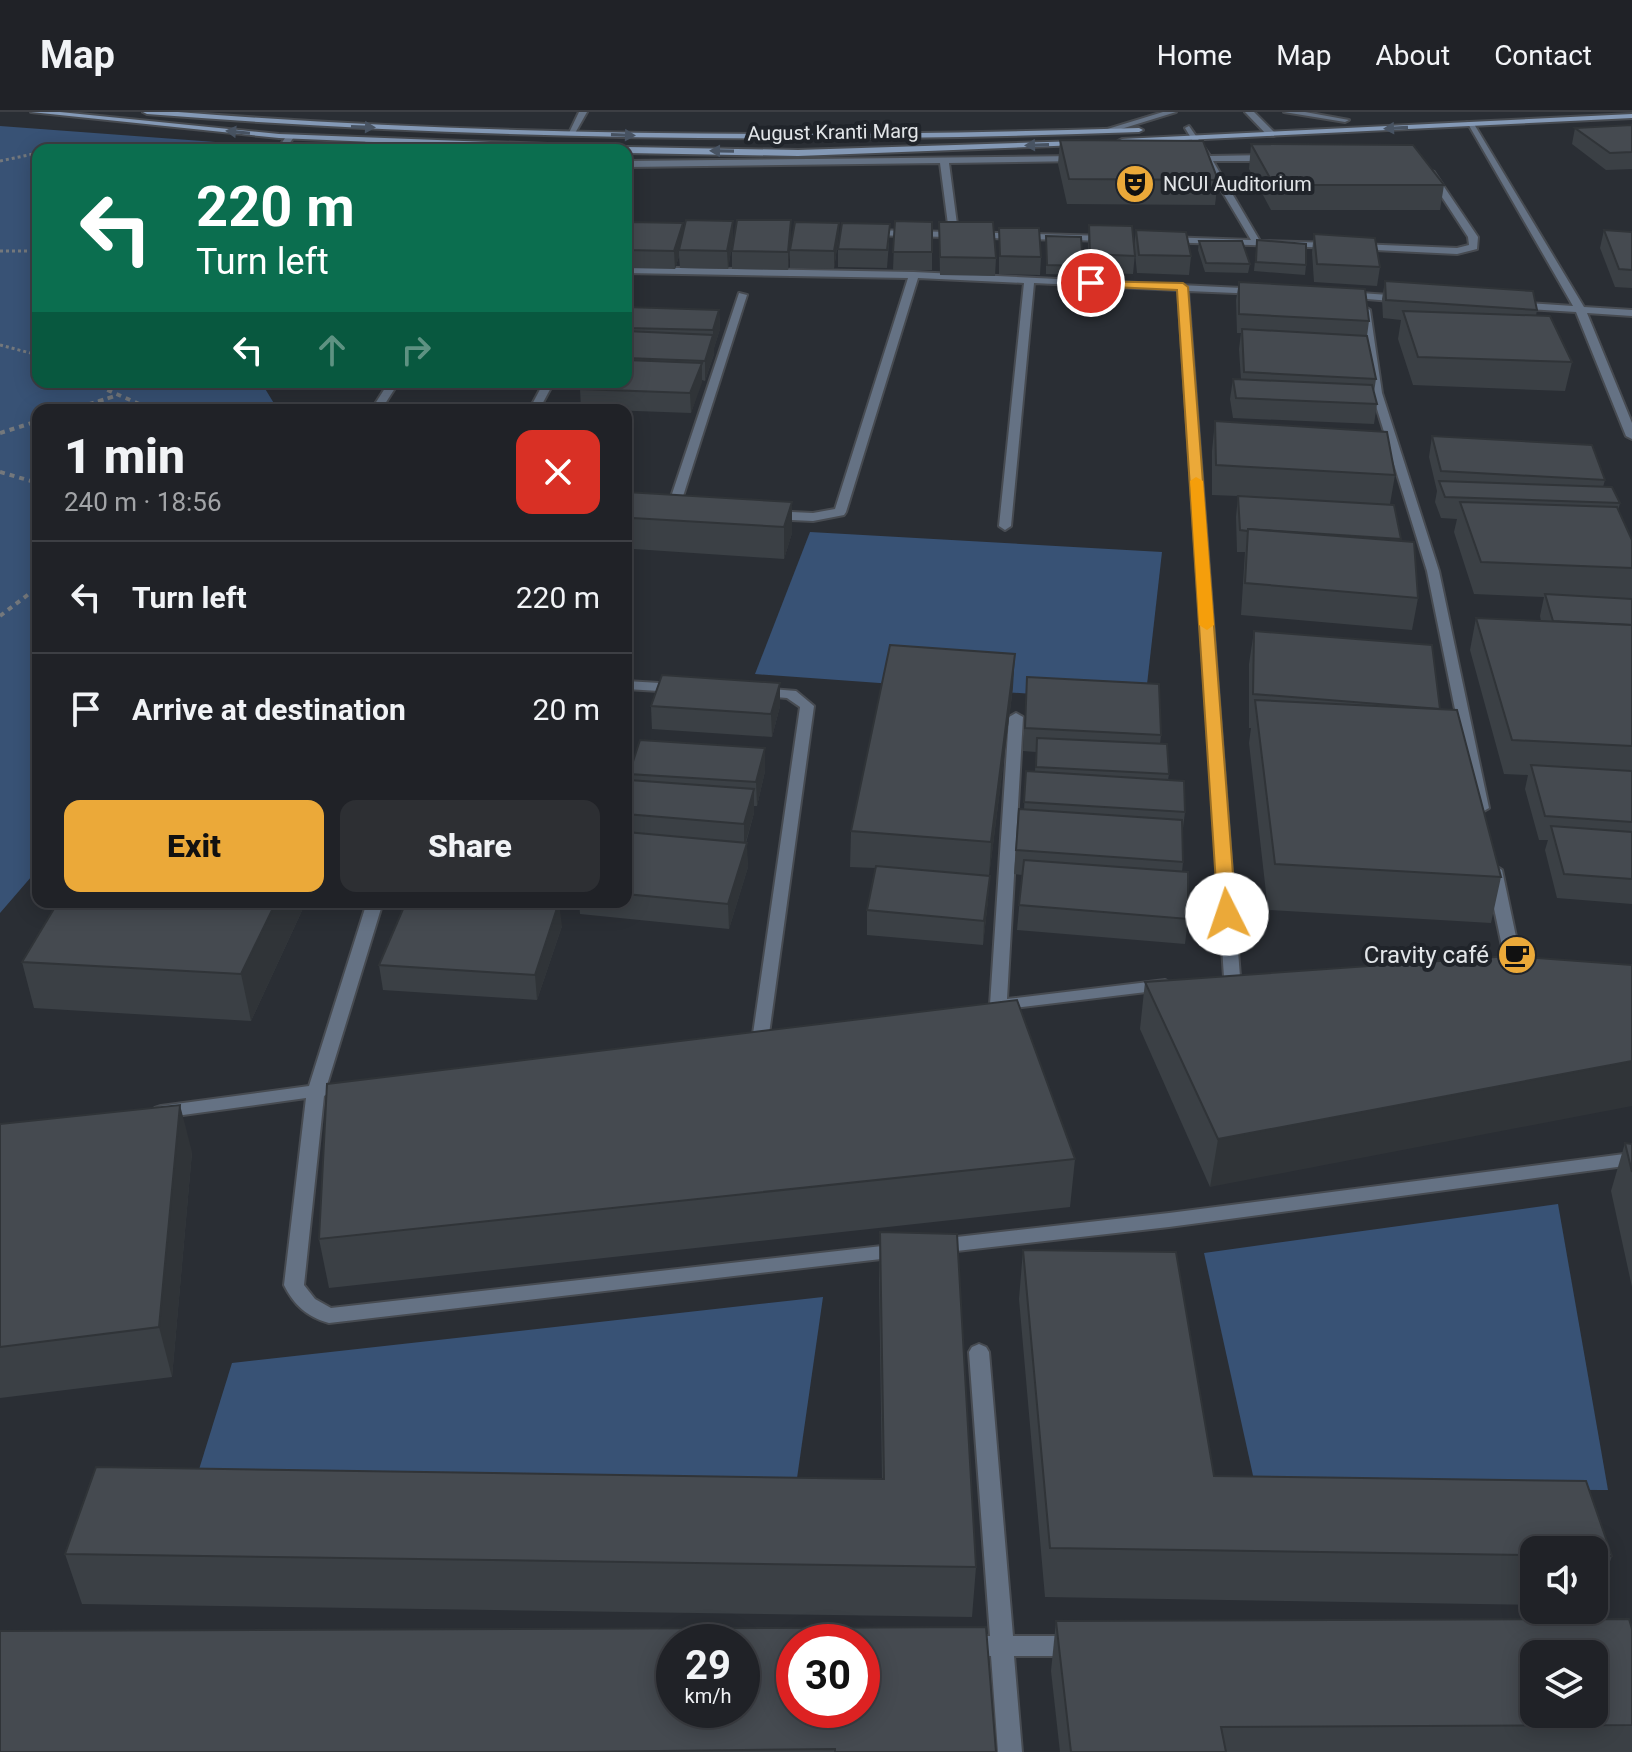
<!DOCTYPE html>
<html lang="en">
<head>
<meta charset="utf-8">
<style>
	:root { --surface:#202227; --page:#2d2f33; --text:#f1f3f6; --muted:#a2a4a7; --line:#3d3f44; --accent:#eba939 }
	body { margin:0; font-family:Roboto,sans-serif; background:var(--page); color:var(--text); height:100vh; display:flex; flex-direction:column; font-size:30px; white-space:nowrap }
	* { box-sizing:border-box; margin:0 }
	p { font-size:26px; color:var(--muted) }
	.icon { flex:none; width:44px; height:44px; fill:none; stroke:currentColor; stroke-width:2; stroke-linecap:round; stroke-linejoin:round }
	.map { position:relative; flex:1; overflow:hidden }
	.drawer { position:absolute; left:32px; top:292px; width:600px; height:504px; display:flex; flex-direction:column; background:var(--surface); border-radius:16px; box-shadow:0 4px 20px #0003,0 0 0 2px var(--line) }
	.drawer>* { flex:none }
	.guide { position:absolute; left:32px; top:32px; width:600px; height:244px; border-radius:16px; box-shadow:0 4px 20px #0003,0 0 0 2px var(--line); background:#0b6e4f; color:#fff; overflow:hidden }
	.fabs { position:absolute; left:1520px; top:1424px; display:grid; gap:16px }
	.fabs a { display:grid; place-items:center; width:88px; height:88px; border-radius:16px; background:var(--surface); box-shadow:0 4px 20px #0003,0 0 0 2px var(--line); font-size:40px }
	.speed { position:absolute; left:656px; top:1512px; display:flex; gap:16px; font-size:40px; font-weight:700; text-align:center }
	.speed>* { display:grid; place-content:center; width:104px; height:104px; border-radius:50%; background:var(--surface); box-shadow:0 4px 20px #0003,0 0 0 2px var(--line); line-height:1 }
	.speed small { font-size:20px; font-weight:400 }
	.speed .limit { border:12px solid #d22; background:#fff; color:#111 }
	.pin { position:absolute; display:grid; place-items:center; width:68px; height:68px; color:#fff; margin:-34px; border:4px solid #fff; border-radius:50%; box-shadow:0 2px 8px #0007 }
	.me { position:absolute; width:88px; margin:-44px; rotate:356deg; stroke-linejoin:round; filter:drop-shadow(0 0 6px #0008) }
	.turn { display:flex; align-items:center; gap:28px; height:168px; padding:0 32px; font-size:36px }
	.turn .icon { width:104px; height:104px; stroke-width:2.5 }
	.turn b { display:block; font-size:56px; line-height:68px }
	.lanes { display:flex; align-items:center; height:76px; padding:0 32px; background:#0003; justify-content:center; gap:40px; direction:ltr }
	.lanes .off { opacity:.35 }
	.round { display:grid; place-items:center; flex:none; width:84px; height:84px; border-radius:16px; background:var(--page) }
	.summary { display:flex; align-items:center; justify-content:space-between; height:136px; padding:0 32px }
	h1 { font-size:48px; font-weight:800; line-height:60px }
	.primary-button { display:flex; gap:16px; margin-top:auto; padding:16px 32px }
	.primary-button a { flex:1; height:92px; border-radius:16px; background:var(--accent); color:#111; font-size:32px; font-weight:800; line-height:92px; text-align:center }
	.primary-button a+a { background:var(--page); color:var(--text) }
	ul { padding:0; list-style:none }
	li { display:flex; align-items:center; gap:24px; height:112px; padding:0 32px; border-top:2px solid var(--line) }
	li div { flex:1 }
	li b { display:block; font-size:30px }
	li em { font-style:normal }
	header { display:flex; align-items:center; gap:48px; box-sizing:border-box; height:112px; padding:0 40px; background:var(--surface); border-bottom:2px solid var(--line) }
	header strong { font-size:38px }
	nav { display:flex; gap:44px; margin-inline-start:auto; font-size:28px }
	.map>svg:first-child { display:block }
	.green { fill:#385275 }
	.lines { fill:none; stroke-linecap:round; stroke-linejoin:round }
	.service-casing { stroke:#474b51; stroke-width:4 }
	.minor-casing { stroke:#474b51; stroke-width:4 }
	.secondary-casing { stroke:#474b51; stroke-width:4 }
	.path-far1 { stroke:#74787c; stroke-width:3; stroke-dasharray:3 3; stroke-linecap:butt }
	.path { stroke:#74787c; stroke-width:4; stroke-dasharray:5 5; stroke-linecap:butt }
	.service { fill:#657284; fill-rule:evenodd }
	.minor { fill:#657284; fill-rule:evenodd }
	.secondary { fill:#8499b6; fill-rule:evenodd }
	.wall { fill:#3b4045 }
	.shaded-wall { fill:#303438 }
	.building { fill:#454a50; stroke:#303438; stroke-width:2; fill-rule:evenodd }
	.oneway { fill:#485362 }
	.route { fill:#eba939; stroke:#996e25; stroke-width:2 }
	.slow { fill:#f59e0b }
	.labels { text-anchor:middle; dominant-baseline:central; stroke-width:8; stroke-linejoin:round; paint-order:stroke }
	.far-street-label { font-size:20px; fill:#e2e5e8; stroke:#20242a }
	.far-poi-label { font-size:20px; fill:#e2e5e8; stroke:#20242a; text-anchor:start }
	.poi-label { font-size:24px; fill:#e2e5e8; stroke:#20242a; text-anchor:end }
</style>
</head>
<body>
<header>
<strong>Map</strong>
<nav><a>Home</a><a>Map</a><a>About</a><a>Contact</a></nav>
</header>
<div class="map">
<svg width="1632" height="1640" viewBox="0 0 1632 1640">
	<rect width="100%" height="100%" fill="#2a2e34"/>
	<g class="green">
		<path d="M0 14 270 34 267 38H38V270H261L278 298H38V757L0 801Z"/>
		<path d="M810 420 1162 440 1145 590 755 562Z"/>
		<path d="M1558 1092 1608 1378 1256 1377 1204 1141Z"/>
		<path d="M823 1185 793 1394 192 1380 232 1251Z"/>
	</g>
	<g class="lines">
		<g class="service-casing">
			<g id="service">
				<path d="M579 0H587L574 23H568Z"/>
				<path d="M1189 14 1210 44 1271 43 1275 46 1271 49H1213L1260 129 1335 131 1340 134 1338 136 1164 130 1162 128 1167 125 1251 128 1204 49 1187 47 1202 44 1185 16Z"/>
				<path d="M287 23 294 25 289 32 290 38H282L281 32Z"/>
				<path d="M368 27 375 29 365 38H356Z"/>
				<path d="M1079 44 1083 47 1082 49 949 51 958 120 1107 124 1110 125V129L868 123 866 121 871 118 949 120 940 51 626 55V49Z"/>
				<path d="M1431 59 1434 60 1478 125 1477 137 1457 142 1355 137 1353 135 1358 132 1457 136 1469 133 1468 125 1427 62Z"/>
			</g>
		</g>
		<g class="minor-casing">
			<g id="minor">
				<path d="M1163 0H1176L1108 21 1101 19Z"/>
				<path d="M1245 0H1254L1274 20V24H1268Z"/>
				<path d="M1284 0H1305L1349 8 1345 10Z"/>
				<path d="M1467 10 1474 12 1584 195 1632 198V204L1587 201 1632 311V327L1626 324 1576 200 1514 196 1509 193 1514 190 1573 194Z"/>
				<path d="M388 28 395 30 389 38H381Z"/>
				<path d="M626 155 914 160 1262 177 1264 179 1259 182 1188 179 1240 865 1238 869 1232 870 1224 865 1178 178 1034 171 1011 414 1005 418 999 414 1024 171 918 166 846 400 844 403 813 409 770 407 764 403 770 399 813 401 835 397 908 166 626 161Z"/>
				<path d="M1346 180 1403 184 1408 187 1403 190 1343 185V181Z"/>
				<path d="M739 181 747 183 678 400 672 404 668 403 666 400Z"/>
				<path d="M1365 195 1370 198 1382 281 1439 459 1489 696 1482 700 1475 696 1427 459 1372 281 1360 198Z"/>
				<path d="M389 270H399L381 298H371Z"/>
				<path d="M544 270H554L539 298H529Z"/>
				<path d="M626 569 676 572 683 576 676 580 626 577Z"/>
				<path d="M759 576 796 579 814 594 769 922 761 927 753 922 800 595 787 586 754 583 752 580Z"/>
				<path d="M1016 601 1023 605 1007 887 1165 868 1173 873 1171 877 998 898 990 893 1009 605Z"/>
				<path d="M1494 753 1502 758 1523 858 1515 863 1507 858 1486 758Z"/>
				<path d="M367 790H383L327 973 333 978 324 984 304 1173 315 1187 331 1196 900 1132 907 1134 910 1139 907 1144 329 1211C307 1205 294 1193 284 1173L306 986 161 1006 155 1004 152 1000 155 996 161 994 309 974Z"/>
				<path d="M1632 1041V1053L1169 1115 939 1141 932 1139 929 1134 932 1129 939 1127 1169 1101Z"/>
				<path d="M979 1232 986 1235 989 1240 1013 1524H1074L1082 1527 1085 1534 1082 1541 1074 1544H1014L1022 1640H998L991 1544H966L958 1541 955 1534 958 1527 966 1524H990L969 1240 972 1235Z"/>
			</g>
		</g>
		<g class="secondary-casing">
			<g id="secondary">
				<path d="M31 0H60L279 22 627 35 798 38 1079 29 1083 31 1079 33 798 44 627 41 626 38H565L279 26Z"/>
				<path d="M143 0H178C498 25 818 26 1139 16L1143 18 1139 20C808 32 478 28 147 2Z"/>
				<path d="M1632 2V6L1122 31 1118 29 1122 27Z"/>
			</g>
		</g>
		<g class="path-far1">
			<path d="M54 38H63"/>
			<path d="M0 49 38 41"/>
			<path d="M0 139H38"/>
			<path d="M0 233 38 243"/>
		</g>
		<g class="path">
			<path d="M89 270 153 298"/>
			<path d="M70 298 115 284 72 298"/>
			<path d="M0 321 38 309"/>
			<path d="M0 360 38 371"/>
			<path d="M0 504 38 475"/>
		</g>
		<use href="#service" class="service"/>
		<use href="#minor" class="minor"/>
		<use href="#secondary" class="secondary"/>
	</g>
	<g class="wall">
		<path d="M1632 13V57L1606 58 1572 32 1575 16Z"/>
		<path d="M1060 28 1218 68 1215 93 1067 92 1058 52Z"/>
		<path d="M1251 32 1444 73 1440 98H1271L1249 57Z"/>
		<path d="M895 109 932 140V158H893Z"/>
		<path d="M939 110 996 146 995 164 940 163Z"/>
		<path d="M683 111V119L733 127 728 157 680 156 679 144 675 157 626 156V120Z"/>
		<path d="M839 111 838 129 834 157 790 156V139L788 158 732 157V139L791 126 790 136Z"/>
		<path d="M1089 113 1134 135 1136 118 1191 144 1189 163 1137 161 1135 141 1133 162 1089 160 1088 131Z"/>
		<path d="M999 116 1041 145 1040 163 999 162Z"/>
		<path d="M1604 118 1632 120V176L1615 175 1600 136Z"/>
		<path d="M1314 122 1380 155 1377 174 1314 170 1312 140Z"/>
		<path d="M1046 124 1083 154V163L1046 162Z"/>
		<path d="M1257 128 1306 153 1305 163 1254 159Z"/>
		<path d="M1199 129 1250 152 1248 161 1205 160 1198 138Z"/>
		<path d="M889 130 887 156 838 155V137Z"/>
		<path d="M1385 169 1537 198 1536 204 1572 250 1565 279 1413 273 1398 227 1401 208 1383 206 1382 187Z"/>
		<path d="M1239 170 1369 209 1367 224 1376 267 1374 280 1377 292 1374 312 1233 306 1230 287 1233 267 1241 268 1239 237 1241 221H1237L1236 188Z"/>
		<path d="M626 195 719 198 720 217 714 236V242L705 269 702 268 691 301 581 297 580 277 626 270Z"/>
		<path d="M1215 309 1395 363 1390 392 1418 486 1412 518 1241 503 1245 440H1237L1236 405 1238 384 1212 383V339Z"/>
		<path d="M1432 324 1605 368 1603 375 1620 391 1618 399 1632 428V792L1557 786 1545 738 1548 728H1539L1525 677 1528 663 1504 662 1470 538 1476 506 1541 509 1540 504 1544 485 1474 482 1454 420 1457 407 1441 406 1435 390 1437 379 1429 345Z"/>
		<path d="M626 380 792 390V421L784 447 634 437 626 458Z"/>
		<path d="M1254 519 1440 597 1501 765 1491 811 1268 798 1249 631 1251 616H1249V552Z"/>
		<path d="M1027 565 1161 623 1160 632 1169 662 1168 668 1185 700 1182 724 1183 750 1182 760 1188 807 1185 832 1017 818 1022 763 1014 762 1019 697 1024 698 1026 659 1035 660 1036 640 1023 639Z"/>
		<path d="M1013 575 989 764 988 788 983 833 867 823V798L875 756 850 755 851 719Z"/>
		<path d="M651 594H780L772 625 652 617Z"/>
		<path d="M765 636V659L757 694H754V701L746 731 748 755 729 817 580 802 579 790H626V677L629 668V662Z"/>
		<path d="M58 790H306L251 909 34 896 22 850Z"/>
		<path d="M562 814 537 888 383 878 379 853Z"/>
		<path d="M1632 853 1210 1075 1140 917 1145 870Z"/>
		<path d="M0 1012 192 1040 172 1265 0 1286Z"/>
		<path d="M1625 1031 1632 1032V1175L1611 1079Z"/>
		<path d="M1075 1047 1070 1095 329 1176 319 1127Z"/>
		<path d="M880 1120 976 1455 972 1505 82 1492 65 1442 882 1367 879 1169Z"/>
		<path d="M1023 1138 1176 1140 1214 1364 1586 1369 1612 1444 1594 1494V1438H1534V1493L1045 1485 1019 1187Z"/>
		<path d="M1056 1509 1632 1517V1640H1060L1051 1559Z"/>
		<path d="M986 1515 996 1640H0Z"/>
	</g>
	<g class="shaded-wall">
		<path d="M791 108V126L788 158V140Z"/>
		<path d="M733 109V127L728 157 727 139Z"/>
		<path d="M683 111 684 129 679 138V144L675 157 674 139Z"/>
		<path d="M839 111 838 129 834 157V139Z"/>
		<path d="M719 198 720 217 714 236V242L705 269V249L713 224V218Z"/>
		<path d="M702 251V271L691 301 690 281Z"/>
		<path d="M792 390V421L784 447V415Z"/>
		<path d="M633 406 634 437 626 458V422Z"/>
		<path d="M1015 542 1013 575 989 765 991 730Z"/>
		<path d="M630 559 631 582 626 600V572Z"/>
		<path d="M780 571V594L772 625 771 602Z"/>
		<path d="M765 636V659L757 694 756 670Z"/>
		<path d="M754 677V701L744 736V712Z"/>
		<path d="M747 731 748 755 729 817 728 792Z"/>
		<path d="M990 764 988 788 983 833 984 809Z"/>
		<path d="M276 790H306L251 909 241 862Z"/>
		<path d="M559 790 562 814 537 888 535 863Z"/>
		<path d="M1632 949V994L1210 1075 1218 1027Z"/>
		<path d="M180 993 192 1040 172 1265 159 1215Z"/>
	</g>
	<g class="building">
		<path d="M1632 13V40L1610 41 1575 16Z"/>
		<path d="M1060 28 1203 29 1218 68 1069 67Z"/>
		<path d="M1251 32 1413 33 1444 73H1274Z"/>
		<path d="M587 36V38H540V37Z"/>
		<path d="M686 108 733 109 727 139 679 138Z"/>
		<path d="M737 108H791L788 140 732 139Z"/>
		<path d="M895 109 932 110V140H893Z"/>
		<path d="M630 110 683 111 674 139 626 138V120Z"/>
		<path d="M795 110 839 111 834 139 790 138Z"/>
		<path d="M939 110H993L996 146 940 145Z"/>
		<path d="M842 111 890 112 887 138 838 137Z"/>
		<path d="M1089 113 1132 114 1135 144 1090 142Z"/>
		<path d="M999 116H1039L1041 145 1000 144Z"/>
		<path d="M1136 118 1186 120 1191 144 1139 143Z"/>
		<path d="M1604 118 1632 120V158L1619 157Z"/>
		<path d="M1314 122 1375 126 1380 155 1317 152Z"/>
		<path d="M1046 124 1081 125 1083 154 1047 153Z"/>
		<path d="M1257 128 1306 132V153L1256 150Z"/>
		<path d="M1199 129H1242L1250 152 1206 151Z"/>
		<path d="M1385 169 1533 179 1537 198 1386 188Z"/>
		<path d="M1239 170 1365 177 1369 209 1239 202Z"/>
		<path d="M626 195 719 198 713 218 626 216Z"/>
		<path d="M1403 199 1550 204 1572 250 1418 245Z"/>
		<path d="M1242 217 1367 224 1376 267 1244 260Z"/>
		<path d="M626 219 713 223 705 249 626 246Z"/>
		<path d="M626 248 702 251 690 281 580 277 583 270H626Z"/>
		<path d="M1233 267 1372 273 1377 292 1236 286Z"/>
		<path d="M1215 309 1387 320 1395 363 1216 353Z"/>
		<path d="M1432 324 1592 333 1605 368 1441 359Z"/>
		<path d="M1439 369 1612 375 1620 391 1445 385Z"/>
		<path d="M626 380 792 390 784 415 633 406 626 422Z"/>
		<path d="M1238 384 1394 393 1401 427 1248 417V419L1240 418Z"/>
		<path d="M1460 390 1617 395 1632 428V456L1481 450Z"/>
		<path d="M1248 417 1414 430 1418 486 1245 471Z"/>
		<path d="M1545 482 1632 487V513L1553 509Z"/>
		<path d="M1476 506 1632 513V634L1512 628Z"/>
		<path d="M1254 519 1432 533 1440 597 1253 582Z"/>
		<path d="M890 533 1015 542 991 730 851 719Z"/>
		<path d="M626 559H630L626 572Z"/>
		<path d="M662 563 780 571 771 602 651 594Z"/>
		<path d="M1027 565 1159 572 1161 623 1025 616Z"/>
		<path d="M1255 588 1457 598 1501 765 1275 752Z"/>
		<path d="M1037 626 1167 632 1169 662 1036 655Z"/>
		<path d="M640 628 765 636 756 670 629 662Z"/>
		<path d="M1531 653 1632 659V710L1545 704Z"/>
		<path d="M1026 659 1184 669 1185 700 1024 690Z"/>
		<path d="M629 668 754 677 744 712 626 702V677Z"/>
		<path d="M1019 697 1182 708 1183 750 1016 738Z"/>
		<path d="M1551 714 1632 720V767L1564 762Z"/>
		<path d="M626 720 747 731 728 792 626 782Z"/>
		<path d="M1024 748 1188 760V807L1019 793Z"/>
		<path d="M876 754 990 764 984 809 867 798Z"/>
		<path d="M58 790H276L241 862 22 850Z"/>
		<path d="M406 790H559L535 863 379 853Z"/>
		<path d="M1510 844 1632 853V949L1218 1027 1145 870Z"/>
		<path d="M1017 888 1075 1047 319 1127 327 972Z"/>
		<path d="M180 993 159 1215 0 1235V1012Z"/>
		<path d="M1625 1031 1632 1032V1060Z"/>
		<path d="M880 1120 957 1122 976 1455 65 1442 96 1355 884 1367Z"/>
		<path d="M1023 1138 1176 1140 1214 1364 1586 1369 1612 1444H1594V1438H1534V1443L1050 1436Z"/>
		<path d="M1629 1507 1632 1517V1613L1221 1615 1226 1640H1071L1056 1509ZM1534 1542H1594V1602H1534Z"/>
		<path d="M986 1515 996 1640H835V1637L576 1640H0V1519ZM674 1530H742V1598H674ZM794 1530H862V1598H794Z"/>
	</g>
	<defs><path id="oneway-solid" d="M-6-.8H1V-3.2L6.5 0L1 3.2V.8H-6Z" transform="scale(2)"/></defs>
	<g class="oneway">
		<use href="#oneway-solid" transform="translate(363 15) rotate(2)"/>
		<use href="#oneway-solid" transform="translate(1396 16) rotate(177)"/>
		<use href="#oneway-solid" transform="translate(238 20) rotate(-174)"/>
		<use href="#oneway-solid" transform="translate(623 23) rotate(2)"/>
		<use href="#oneway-solid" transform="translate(1037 33) rotate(178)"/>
		<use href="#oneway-solid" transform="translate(722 39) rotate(-179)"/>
	</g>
	<path class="route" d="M1087 169 1183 171 1188 175 1236 802 1227 808 1218 802 1177 178 1091 174 1087 173Z"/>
	<path class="slow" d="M1196 365 1203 369 1214 513 1207 518 1199 513 1190 369Z"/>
	<defs>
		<g id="theatre-disc" transform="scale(2)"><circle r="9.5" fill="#eba939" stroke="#20242a"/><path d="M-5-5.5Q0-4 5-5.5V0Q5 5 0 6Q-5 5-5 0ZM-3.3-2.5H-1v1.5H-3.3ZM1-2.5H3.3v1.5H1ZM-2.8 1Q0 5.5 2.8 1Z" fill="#111"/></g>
		<g id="cafe-disc" transform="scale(2)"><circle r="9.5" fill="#eba939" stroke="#20242a"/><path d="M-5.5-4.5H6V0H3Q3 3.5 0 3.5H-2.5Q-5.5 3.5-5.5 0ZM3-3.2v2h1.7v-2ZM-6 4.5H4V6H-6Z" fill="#111"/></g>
	</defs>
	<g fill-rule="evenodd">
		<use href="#theatre-disc" x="1135" y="72"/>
		<use href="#cafe-disc" x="1517" y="843"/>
	</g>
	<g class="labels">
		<g class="far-street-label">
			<text transform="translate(833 20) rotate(-1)">August Kranti Marg</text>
		</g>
		<g class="far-poi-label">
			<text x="1163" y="72">NCUI Auditorium</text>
		</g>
		<g class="poi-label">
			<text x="1489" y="843">Cravity café</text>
		</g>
	</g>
</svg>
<div class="fabs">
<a><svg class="icon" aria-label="sound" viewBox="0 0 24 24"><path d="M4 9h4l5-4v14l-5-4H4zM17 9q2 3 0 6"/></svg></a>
<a><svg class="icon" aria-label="layers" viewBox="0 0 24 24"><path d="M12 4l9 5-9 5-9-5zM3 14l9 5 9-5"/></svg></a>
</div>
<div class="speed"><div>29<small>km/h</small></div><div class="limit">30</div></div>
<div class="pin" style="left:1091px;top:171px;background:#d93025"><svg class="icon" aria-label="arrive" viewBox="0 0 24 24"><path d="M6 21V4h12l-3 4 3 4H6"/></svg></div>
<svg class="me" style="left:1227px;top:802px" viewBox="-20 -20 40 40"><circle r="19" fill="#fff"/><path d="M0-13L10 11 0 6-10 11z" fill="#eba939"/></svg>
<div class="guide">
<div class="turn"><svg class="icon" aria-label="left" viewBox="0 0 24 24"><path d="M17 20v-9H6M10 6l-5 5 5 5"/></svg><div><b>220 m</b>Turn left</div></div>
<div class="lanes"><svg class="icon" aria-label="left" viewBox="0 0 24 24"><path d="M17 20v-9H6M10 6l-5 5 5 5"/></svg><svg class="icon off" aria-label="ahead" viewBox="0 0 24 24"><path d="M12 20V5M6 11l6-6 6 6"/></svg><svg class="icon off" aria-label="right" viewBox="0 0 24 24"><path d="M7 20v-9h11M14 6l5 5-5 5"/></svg></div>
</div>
<section class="drawer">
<div class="summary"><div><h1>1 min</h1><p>240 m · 18:56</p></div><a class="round" style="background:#d93025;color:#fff"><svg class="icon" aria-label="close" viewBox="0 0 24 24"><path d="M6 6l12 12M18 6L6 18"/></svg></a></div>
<ul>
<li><svg class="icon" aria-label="left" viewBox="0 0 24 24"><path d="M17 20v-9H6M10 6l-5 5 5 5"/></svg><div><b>Turn left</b></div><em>220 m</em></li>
<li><svg class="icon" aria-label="arrive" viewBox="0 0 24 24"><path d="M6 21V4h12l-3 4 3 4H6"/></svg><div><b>Arrive at destination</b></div><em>20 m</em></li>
</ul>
<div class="primary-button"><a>Exit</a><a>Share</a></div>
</section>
</div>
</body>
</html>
